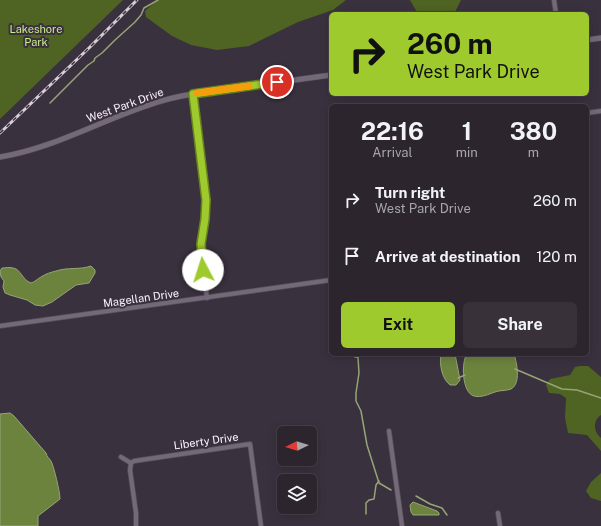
<!DOCTYPE html>
<html lang="en">
<head>
<meta charset="utf-8">
<style>
	:root { --surface:#2c252e; --page:#38313a; --text:#f1f3f6; --muted:#a6a5aa; --line:#48424a; --accent:#9eca2e }
	body { margin:0; font-family:"Public Sans",sans-serif; background:var(--page); color:var(--text); height:100vh; display:flex; flex-direction:column; font-size:15px; white-space:nowrap }
	* { box-sizing:border-box; margin:0 }
	p { font-size:13px; color:var(--muted) }
	.icon { flex:none; width:22px; height:22px; fill:none; stroke:currentColor; stroke-width:2; stroke-linecap:round; stroke-linejoin:round }
	.map { position:relative; flex:1; overflow:hidden }
	.sheet { position:absolute; left:329px; top:104px; width:260px; height:252px; display:flex; flex-direction:column; background:var(--surface); border-radius:6px; box-shadow:0 2px 10px #0003,0 0 0 1px var(--line) }
	.sheet>* { flex:none }
	.banner { position:absolute; left:329px; top:12px; width:260px; height:84px; border-radius:6px; box-shadow:0 2px 10px #0003,0 0 0 1px var(--line); background:#9eca2e; color:#111; overflow:hidden }
	.needle { width:26px; rotate:265deg }
	.fabs { position:absolute; left:277px; top:426px; display:grid; gap:8px }
	.fabs a { display:grid; place-items:center; width:40px; height:40px; border-radius:6px; background:var(--surface); box-shadow:0 2px 10px #0003,0 0 0 1px var(--line); font-size:20px }
	.pin { position:absolute; display:grid; place-items:center; width:34px; height:34px; color:#fff; margin:-17px; border:2px solid #fff; border-radius:50%; box-shadow:0 1px 4px #0007 }
	.me { position:absolute; width:44px; margin:-22px; rotate:355deg; stroke-linejoin:round; filter:drop-shadow(0 0 3px #0008) }
	.turn { display:flex; align-items:center; gap:14px; height:84px; padding:0 12px; font-size:18px }
	.turn .icon { width:52px; height:52px; stroke-width:2.5 }
	.turn b { display:block; font-size:28px; line-height:34px }
	.eta { display:flex; justify-content:space-evenly; align-items:center; height:68px; text-align:center }
	.eta b { font-size:24px; font-weight:700; line-height:28px }
	.cta { display:flex; gap:8px; margin-top:auto; padding:8px 12px }
	.cta a { flex:1; height:46px; border-radius:6px; background:var(--accent); color:#111; font-size:16px; font-weight:700; line-height:46px; text-align:center }
	.cta a+a { background:var(--page); color:var(--text) }
	ul { padding:0; list-style:none }
	li { display:flex; align-items:center; gap:12px; height:56px; padding:0 12px }
	li div { flex:1 }
	li b { display:block; font-size:15px }
	li em { font-style:normal }
	.map>svg:first-child { display:block }
	.green { fill:#4f6323 }
	.water { fill:#6c833e; stroke:#96a477 }
	.lines { fill:none; stroke-linecap:round; stroke-linejoin:round }
	.stream { stroke:#96a477; stroke-width:1.5 }
	.minor-casing { stroke:#59515d; stroke-width:5.5 }
	.tertiary-casing { stroke:#59515d; stroke-width:6 }
	.minor { stroke:#746978; stroke-width:4 }
	.tertiary { stroke:#746978; stroke-width:5 }
	.rail-casing { stroke:#d6ced8; stroke-width:3 }
	.rail { stroke:#3a313e; stroke-width:1.5; stroke-dasharray:4.5; stroke-linecap:butt }
	.route-casing { stroke:#67831e; stroke-width:10 }
	.route { stroke:#9eca2e; stroke-width:7 }
	.slow { stroke:#f59e0b; stroke-width:7 }
	.labels { text-anchor:middle; dominant-baseline:central; stroke-width:4; stroke-linejoin:round; paint-order:stroke }
	.park-label { font-size:11px; fill:#c9eb8a; stroke:#3a313e }
	.street-label { font-size:11px; fill:#f9f2fb; stroke:#3a313e }
</style>
</head>
<body>
<div class="map">
<svg width="601" height="526" viewBox="0 0 601 526">
	<rect width="100%" height="100%" fill="#3a313e"/>
	<g class="green">
		<path d="M0 0H123L0 119Z"/>
		<path d="M157 0H346L333 10 298 22 249 46 217 50 191 45 172 36 146 17 145 11Z"/>
		<path d="M410 0H461L454 14H418Z"/>
		<path d="M580 366H588L601 377V415C592 421 594 432 601 438V451L587 435 568 433 565 418 566 398 560 394 549 393 546 385 550 379 570 375 575 367Z"/>
		<path d="M601 473V501L591 498 586 491 591 482Z"/>
	</g>
	<g class="water">
		<path d="M91 266 95 270V273L89 283 76 285 52 302 43 306 35 305 27 300 10 295 5 293 3 287 4 281 1 277 0 271 2 268C5 268 9 267 13 268 21 269 22 280 31 283 35 282 37 279 41 277 45 274 52 272 56 271 68 267 80 270 91 266Z"/>
		<path d="M441 354H455L460 380 456 385H450C442 379 439 364 441 354Z"/>
		<path d="M467 354H514C517 363 521 384 511 389 506 391 500 390 495 392 489 394 481 398 474 396 462 393 461 362 467 354Z"/>
		<path d="M10 413 14 416 46 453C47 457 49 458 51 461 54 467 60 492 60 499L38 516V526H0V414Z"/>
		<path d="M413 502 437 511 439 513V515H413L411 512 410 505Z"/>
	</g>
	<g class="lines">
		<g class="stream">
			<path d="M50 103 88 65 94 61 95 58 102 53 115 40 135 22 141 15 144 8 158 0"/>
			<path d="M355 357H358V358L359 373 356 393V401L361 411 367 445 379 483 391 490"/>
			<path d="M515 369 562 389 577 390 601 398"/>
			<path d="M458 378 465 375"/>
			<path d="M416 496 430 504 442 508 447 515"/>
			<path d="M366 514V503L369 500 374 499 376 485 379 481"/>
		</g>
		<g class="minor-casing">
			<g id="minor">
				<path d="M554 0 556 14"/>
				<path d="M193 94 206 191V209L201 244V256L207 298"/>
				<path d="M587 113 601 111"/>
				<path d="M0 326 331 280"/>
				<path d="M389 431 402 526"/>
				<path d="M121 457 131 463"/>
				<path d="M498 513 500 526"/>
				<path d="M136 526V513L130 470 131 463 134 461 250 444 261 526"/>
			</g>
		</g>
		<g class="tertiary-casing">
			<g id="tertiary">
				<path d="M587 40 601 38"/>
				<path d="M0 157C55 148 103 119 155 103 167 99 180 96 193 94L331 75"/>
			</g>
		</g>
		<use href="#minor" class="minor"/>
		<use href="#tertiary" class="tertiary"/>
		<g class="rail-casing">
			<path id="rail" d="M0 133 90 47 137 0"/>
		</g>
		<use href="#rail" class="rail"/>
	</g>
	<g class="lines">
		<g class="route-casing">
			<path id="route" d="M203 270 201 244 205 219 206 200 193 94 277 82"/>
		</g>
		<use href="#route" class="route"/>
		<path class="slow" d="M197 93 249 86"/>
	</g>
	<g class="labels">
		<g class="park-label">
			<text x="36" y="29">Lakeshore<tspan x="36" dy="13">Park</tspan></text>
		</g>
		<g class="street-label">
			<text transform="translate(125 105) rotate(-20)">West Park Drive</text>
			<text transform="translate(141 298) rotate(-8)">Magellan Drive</text>
			<text transform="translate(206 441) rotate(-8)">Liberty Drive</text>
		</g>
	</g>
</svg>
<div class="fabs">
<a><svg class="needle" viewBox="-14 -14 28 28"><path d="M0-13l5 13h-10z" fill="#e53935"/><path d="M0 13l5-13h-10z" fill="#a6a5aa"/></svg></a>
<a><svg class="icon" aria-label="layers" viewBox="0 0 24 24"><path d="M12 4l9 5-9 5-9-5zM3 14l9 5 9-5"/></svg></a>
</div>
<div class="pin" style="left:277px;top:82px;background:#d93025"><svg class="icon" aria-label="arrive" viewBox="0 0 24 24"><path d="M6 21V4h12l-3 4 3 4H6"/></svg></div>
<svg class="me" style="left:203px;top:270px" viewBox="-20 -20 40 40"><circle r="19" fill="#fff"/><path d="M0-13L10 11 0 6-10 11z" fill="#9eca2e"/></svg>
<div class="banner">
<div class="turn"><svg class="icon" aria-label="right" viewBox="0 0 24 24"><path d="M7 20v-9h11M14 6l5 5-5 5"/></svg><div><b>260 m</b>West Park Drive</div></div>
</div>
<section class="sheet">
<div class="eta">
<div><b>22:16</b><p>Arrival</p></div>
<div><b>1</b><p>min</p></div>
<div><b>380</b><p>m</p></div>
</div>
<ul>
<li><svg class="icon" aria-label="right" viewBox="0 0 24 24"><path d="M7 20v-9h11M14 6l5 5-5 5"/></svg><div><b>Turn right</b><p>West Park Drive</p></div><em>260 m</em></li>
<li><svg class="icon" aria-label="arrive" viewBox="0 0 24 24"><path d="M6 21V4h12l-3 4 3 4H6"/></svg><div><b>Arrive at destination</b></div><em>120 m</em></li>
</ul>
<div class="cta"><a>Exit</a><a>Share</a></div>
</section>
</div>
</body>
</html>
